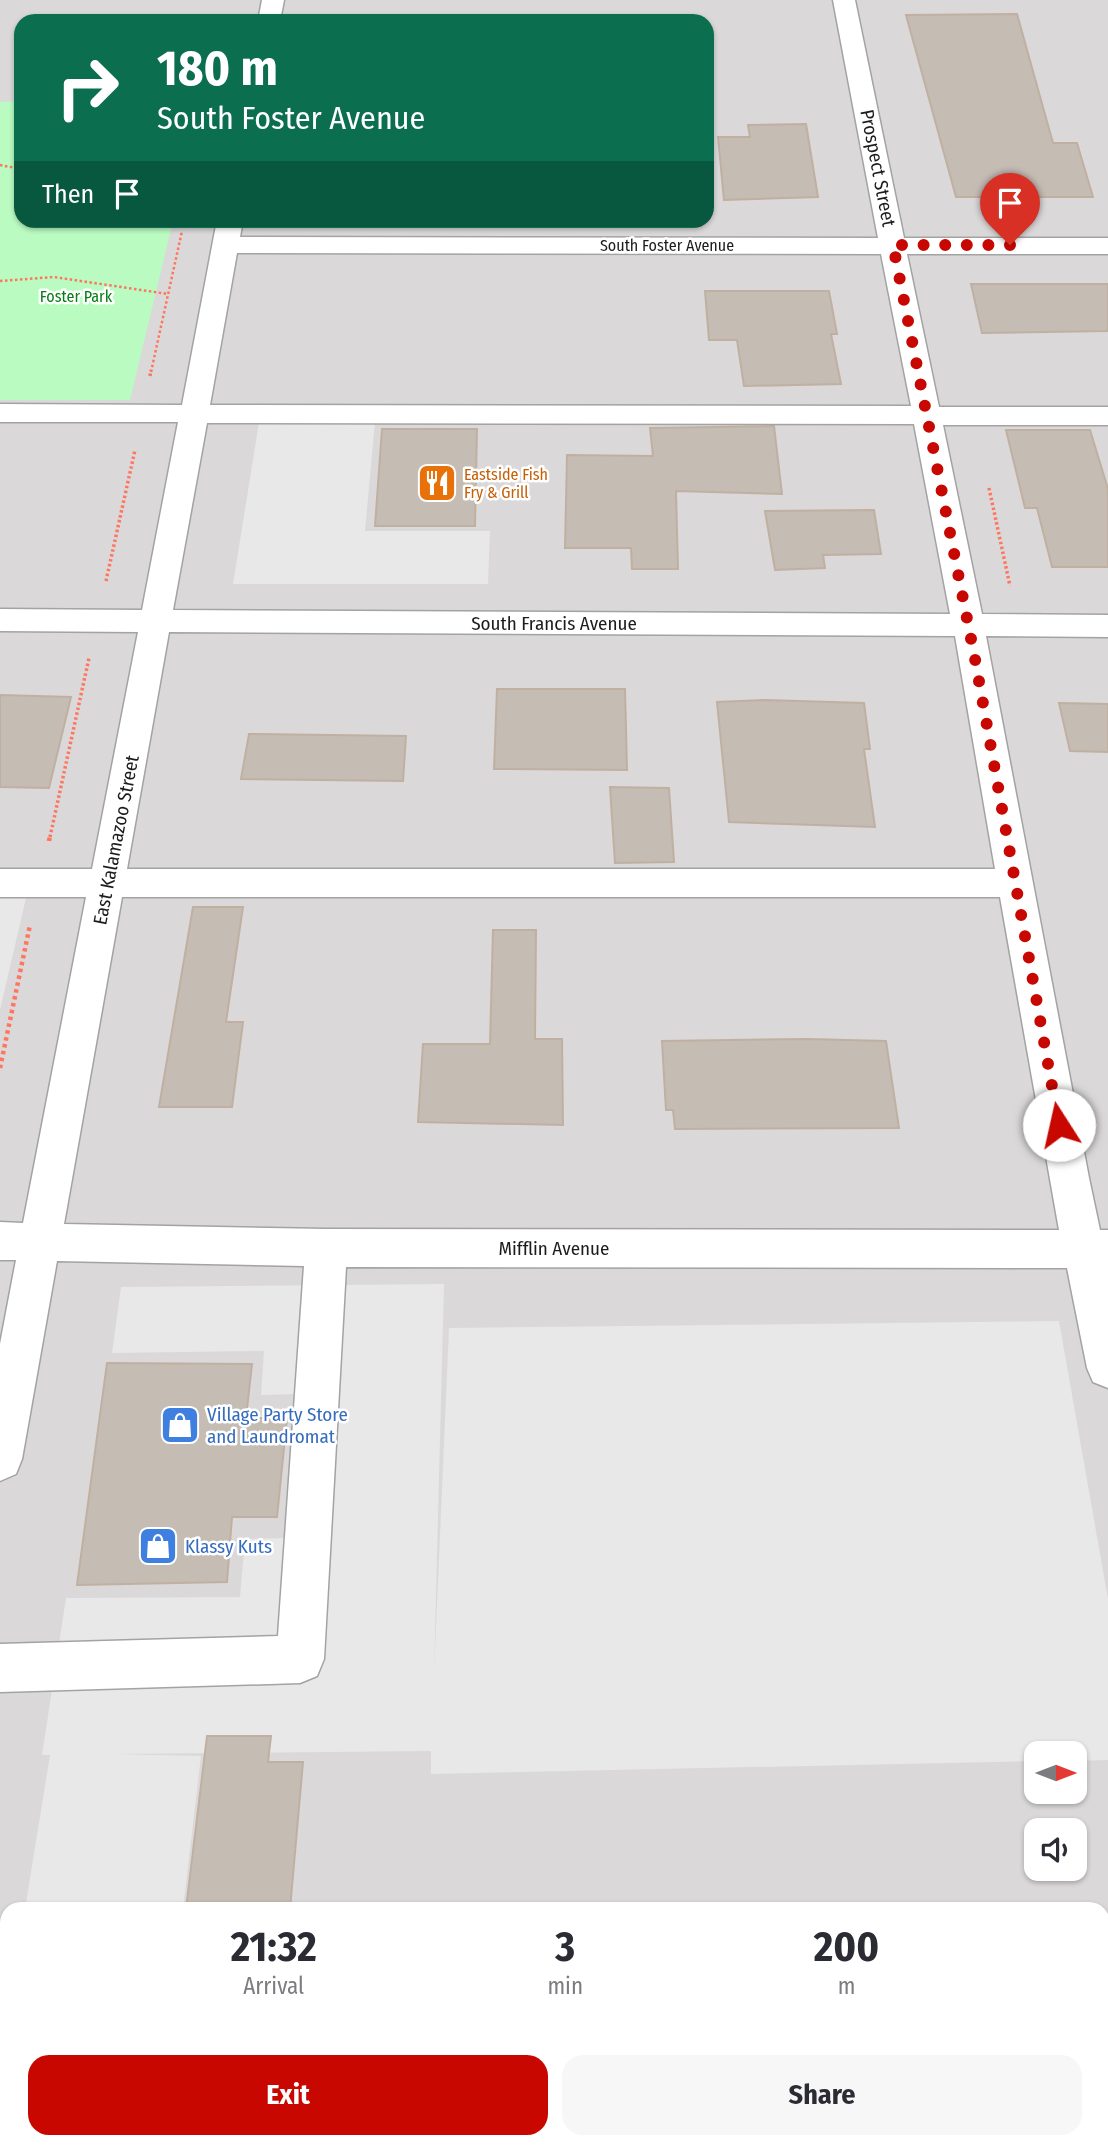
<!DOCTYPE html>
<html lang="en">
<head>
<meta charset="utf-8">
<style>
	:root { --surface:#fff; --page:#f7f7f7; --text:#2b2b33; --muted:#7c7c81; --accent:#c70700 }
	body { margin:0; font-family:"Fira Sans Condensed",sans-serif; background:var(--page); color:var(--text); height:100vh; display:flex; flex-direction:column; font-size:26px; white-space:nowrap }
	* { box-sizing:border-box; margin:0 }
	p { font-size:23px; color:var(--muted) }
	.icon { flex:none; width:38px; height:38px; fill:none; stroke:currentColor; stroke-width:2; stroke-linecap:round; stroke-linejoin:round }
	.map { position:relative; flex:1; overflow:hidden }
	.drawer { position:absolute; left:0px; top:1902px; width:1110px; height:247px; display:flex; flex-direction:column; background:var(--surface); border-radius:21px 21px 0 0; box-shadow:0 2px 5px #0004 }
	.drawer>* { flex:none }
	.hud { position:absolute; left:14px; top:14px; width:700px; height:214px; border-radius:21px; box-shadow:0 2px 5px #0004; background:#0b6e4f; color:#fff; overflow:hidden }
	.needle { width:46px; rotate:90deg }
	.controls { position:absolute; left:1024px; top:1741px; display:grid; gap:14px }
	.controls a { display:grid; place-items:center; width:63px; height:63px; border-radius:14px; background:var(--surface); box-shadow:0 2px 5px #0004; font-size:35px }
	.pin { position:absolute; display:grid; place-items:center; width:60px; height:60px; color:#fff; margin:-72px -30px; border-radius:50% 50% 50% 0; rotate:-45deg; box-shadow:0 0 7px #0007 }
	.pin .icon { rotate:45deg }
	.me { position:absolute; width:77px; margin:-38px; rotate:350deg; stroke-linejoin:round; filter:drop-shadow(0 0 5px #0008) }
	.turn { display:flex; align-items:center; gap:24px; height:147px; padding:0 28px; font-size:32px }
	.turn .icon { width:91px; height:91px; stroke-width:2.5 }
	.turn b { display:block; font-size:49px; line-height:60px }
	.then { display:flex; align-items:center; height:66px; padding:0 28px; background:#0003; gap:14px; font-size:26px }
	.eta { display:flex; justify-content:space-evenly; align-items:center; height:119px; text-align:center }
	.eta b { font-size:42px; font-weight:700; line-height:49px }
	.action { display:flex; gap:14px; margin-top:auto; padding:14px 28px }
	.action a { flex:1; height:80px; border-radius:21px; background:var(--accent); color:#fff; font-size:28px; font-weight:700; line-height:80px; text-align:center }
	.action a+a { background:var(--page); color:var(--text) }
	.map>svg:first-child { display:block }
	.residential { fill:#dad8d8; fill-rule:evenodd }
	.park { fill:#bafbc1 }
	.parking { fill:#e8e8e8 }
	.building { fill:#c5bcb4; stroke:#c0b0a2; stroke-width:2 }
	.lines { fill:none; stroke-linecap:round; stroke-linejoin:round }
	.minor-casing { stroke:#a3a3a3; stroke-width:3 }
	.path-far2 { stroke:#ff7660; stroke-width:2.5; stroke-dasharray:2.5 2.5; stroke-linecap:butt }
	.path-far1 { stroke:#ff7660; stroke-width:3.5; stroke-dasharray:2.5 2.5; stroke-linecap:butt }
	.path { stroke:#ff7660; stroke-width:4.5; stroke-dasharray:3.5 3.5; stroke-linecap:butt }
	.minor { fill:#fff; fill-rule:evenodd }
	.route { stroke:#c70700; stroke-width:12; stroke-dasharray:0 21.6 }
	.labels { text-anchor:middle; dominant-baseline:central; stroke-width:5; stroke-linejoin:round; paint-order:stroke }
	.far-street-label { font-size:16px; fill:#1c1c1c; stroke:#fff }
	.far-park-label { font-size:16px; fill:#067d15; stroke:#fff }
	.far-food-label { font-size:16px; fill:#c56008; stroke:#fff; text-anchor:start }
	.street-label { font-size:19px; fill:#1c1c1c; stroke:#fff }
	.shop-label { font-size:19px; fill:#366cbe; stroke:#fff; text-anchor:start }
</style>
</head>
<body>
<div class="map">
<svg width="1108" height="2148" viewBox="0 0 1108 2148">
	<rect width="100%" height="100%" fill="#eeeae0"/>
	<path class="residential" d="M0 0H1108V2148H0ZM21 21H707V220H21ZM1036 1754H1074V1792H1036ZM1036 1830H1074V1869H1036ZM7 1909H1102V2142H7Z"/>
	<path class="park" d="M21 101V220L173 221 130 400H0V102Z"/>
	<g class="parking">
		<path d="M259 422H375L365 531H490L488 584H233Z"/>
		<path d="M0 898H26L0 1010Z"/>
		<path d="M444 1284 434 1673 449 1328 1059 1321 1108 1599V1760L1075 1761 1074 1754H1036V1761L431 1774V1751L113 1754 201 1756 183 1909H25L50 1755H42L66 1598 240 1597 245 1539 288 1538 300 1394 261 1395 264 1351 112 1353 121 1287Z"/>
		<path d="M7 2023V2142H157L156 2148H0V2067Z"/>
	</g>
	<g class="building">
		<path d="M1017 14 1053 143H1077L1093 197H956L906 15Z"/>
		<path d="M806 124 818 197 724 200 718 137H750L748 125Z"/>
		<path d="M971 284H1108V331L982 333Z"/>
		<path d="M705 291H829L837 334H831L841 384 744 386 737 340H709Z"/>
		<path d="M774 426 782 494 676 491 678 569H632L631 548H565L567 455 653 456 650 428Z"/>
		<path d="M382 429H477L475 526H375Z"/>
		<path d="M1006 430H1090L1108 489V567H1052L1037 508H1025Z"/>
		<path d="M874 510 881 554 823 555 825 568 775 570 765 511Z"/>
		<path d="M497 689H625L627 770 494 769Z"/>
		<path d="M0 695 71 697 49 788 0 787Z"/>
		<path d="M765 700 864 703 870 749H864L875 827 729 822 717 702Z"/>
		<path d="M1059 703 1108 704V752L1070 751Z"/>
		<path d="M249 734 406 736 403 781 241 779Z"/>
		<path d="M610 787 669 788 674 862 615 863Z"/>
		<path d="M193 907H243L226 1022H243L232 1107H159Z"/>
		<path d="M493 930H536L535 1039H562L563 1125 418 1122 423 1044H490Z"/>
		<path d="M807 1039 886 1041 899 1128 675 1129 673 1110H666L662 1041Z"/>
		<path d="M107 1363 252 1364 246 1418H287L277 1517H232L227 1582 77 1585Z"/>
		<path d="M207 1736H271L268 1762H303L290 1909H186Z"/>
	</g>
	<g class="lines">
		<g class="minor-casing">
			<g id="minor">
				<path d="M262 0H284L280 21H258Z"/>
				<path d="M833 0H855L904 238H1108V254H907L939 407H1108V425H943L982 614 1108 615V637L986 636 1089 1178 1100 1230H1108V1388L1093 1382 1087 1368 1067 1268 346 1267 324 1659 317 1676 300 1683 0 1692V1644L278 1636 304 1266 57 1261 22 1459 16 1474 0 1481V1344L16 1260H0V1222L23 1223 86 897H0V869H92L138 632 0 631V609L142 610 178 422H0V404L182 405 217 220H243L240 237 878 238ZM237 253 881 254 911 406 210 405ZM207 423 914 424 950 614 173 610ZM169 632 955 636 995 869H127ZM122 897H1000L1059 1230 326 1229 64 1224Z"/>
			</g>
		</g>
		<g class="path-far2">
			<path d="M0 165 21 169"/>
			<path d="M0 281 54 277 168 294"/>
			<path d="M151 372 182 231"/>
		</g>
		<g class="path-far1">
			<path d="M150 376 151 370"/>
			<path d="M989 488 1010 586"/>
			<path d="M106 581 135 450"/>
			<path d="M50 837 89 658"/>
		</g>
		<g class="path">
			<path d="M49 841 50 835"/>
			<path d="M0 1068 30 925"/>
		</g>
		<use href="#minor" class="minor"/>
	</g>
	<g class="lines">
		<path class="route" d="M1010 245H893L975 659 1059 1125"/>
	</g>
	<defs>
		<g id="restaurant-square" transform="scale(2.0125)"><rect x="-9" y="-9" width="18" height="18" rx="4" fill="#e8710a" stroke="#fff"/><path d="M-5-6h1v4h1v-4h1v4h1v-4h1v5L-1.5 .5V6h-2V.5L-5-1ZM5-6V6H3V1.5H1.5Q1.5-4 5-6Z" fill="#fff"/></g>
		<g id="shop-square" transform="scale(2.0125)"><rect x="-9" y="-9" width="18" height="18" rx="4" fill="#3f7fe0" stroke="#fff"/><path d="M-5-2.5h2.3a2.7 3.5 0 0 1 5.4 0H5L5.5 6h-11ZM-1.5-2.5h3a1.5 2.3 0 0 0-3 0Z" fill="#fff"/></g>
	</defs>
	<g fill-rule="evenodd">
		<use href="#restaurant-square" x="437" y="483"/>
		<use href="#shop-square" x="180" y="1425"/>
		<use href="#shop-square" x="158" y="1546"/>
	</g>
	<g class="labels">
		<g class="far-street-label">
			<text x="667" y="245">South Foster Avenue</text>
		</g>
		<g class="far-park-label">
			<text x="76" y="296">Foster Park</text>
		</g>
		<g class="far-food-label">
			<text x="464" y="474">Eastside Fish<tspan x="464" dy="18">Fry &amp; Grill</tspan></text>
		</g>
		<g class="street-label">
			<text transform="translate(878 168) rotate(79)">Prospect Street</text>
			<text x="554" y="623">South Francis Avenue</text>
			<text transform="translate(116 840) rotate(-79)">East Kalamazoo Street</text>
			<text x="554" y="1248">Mifflin Avenue</text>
		</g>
		<g class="shop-label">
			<text x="207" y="1414">Village Party Store<tspan x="207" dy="22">and Laundromat</tspan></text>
			<text x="185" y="1546">Klassy Kuts</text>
		</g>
	</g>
</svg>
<div class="controls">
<a><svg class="needle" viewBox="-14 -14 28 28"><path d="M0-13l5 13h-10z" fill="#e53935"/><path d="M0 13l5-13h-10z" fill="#7c7c81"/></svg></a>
<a><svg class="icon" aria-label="sound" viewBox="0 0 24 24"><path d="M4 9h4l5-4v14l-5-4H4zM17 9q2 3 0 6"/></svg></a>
</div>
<div class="pin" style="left:1010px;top:245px;background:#d93025"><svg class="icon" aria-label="arrive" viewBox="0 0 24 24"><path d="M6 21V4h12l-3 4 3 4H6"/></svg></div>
<svg class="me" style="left:1059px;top:1125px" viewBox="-20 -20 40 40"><circle r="19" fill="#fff"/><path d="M0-13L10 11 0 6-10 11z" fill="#c70700"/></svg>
<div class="hud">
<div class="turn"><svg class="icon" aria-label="right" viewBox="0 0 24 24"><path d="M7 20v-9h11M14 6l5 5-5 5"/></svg><div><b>180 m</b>South Foster Avenue</div></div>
<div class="then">Then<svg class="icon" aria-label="arrive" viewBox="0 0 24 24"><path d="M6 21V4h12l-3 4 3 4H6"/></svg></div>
</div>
<section class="drawer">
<div class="eta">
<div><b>21:32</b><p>Arrival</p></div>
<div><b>3</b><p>min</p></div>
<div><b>200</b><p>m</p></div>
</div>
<div class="action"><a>Exit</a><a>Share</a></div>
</section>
</div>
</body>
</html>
